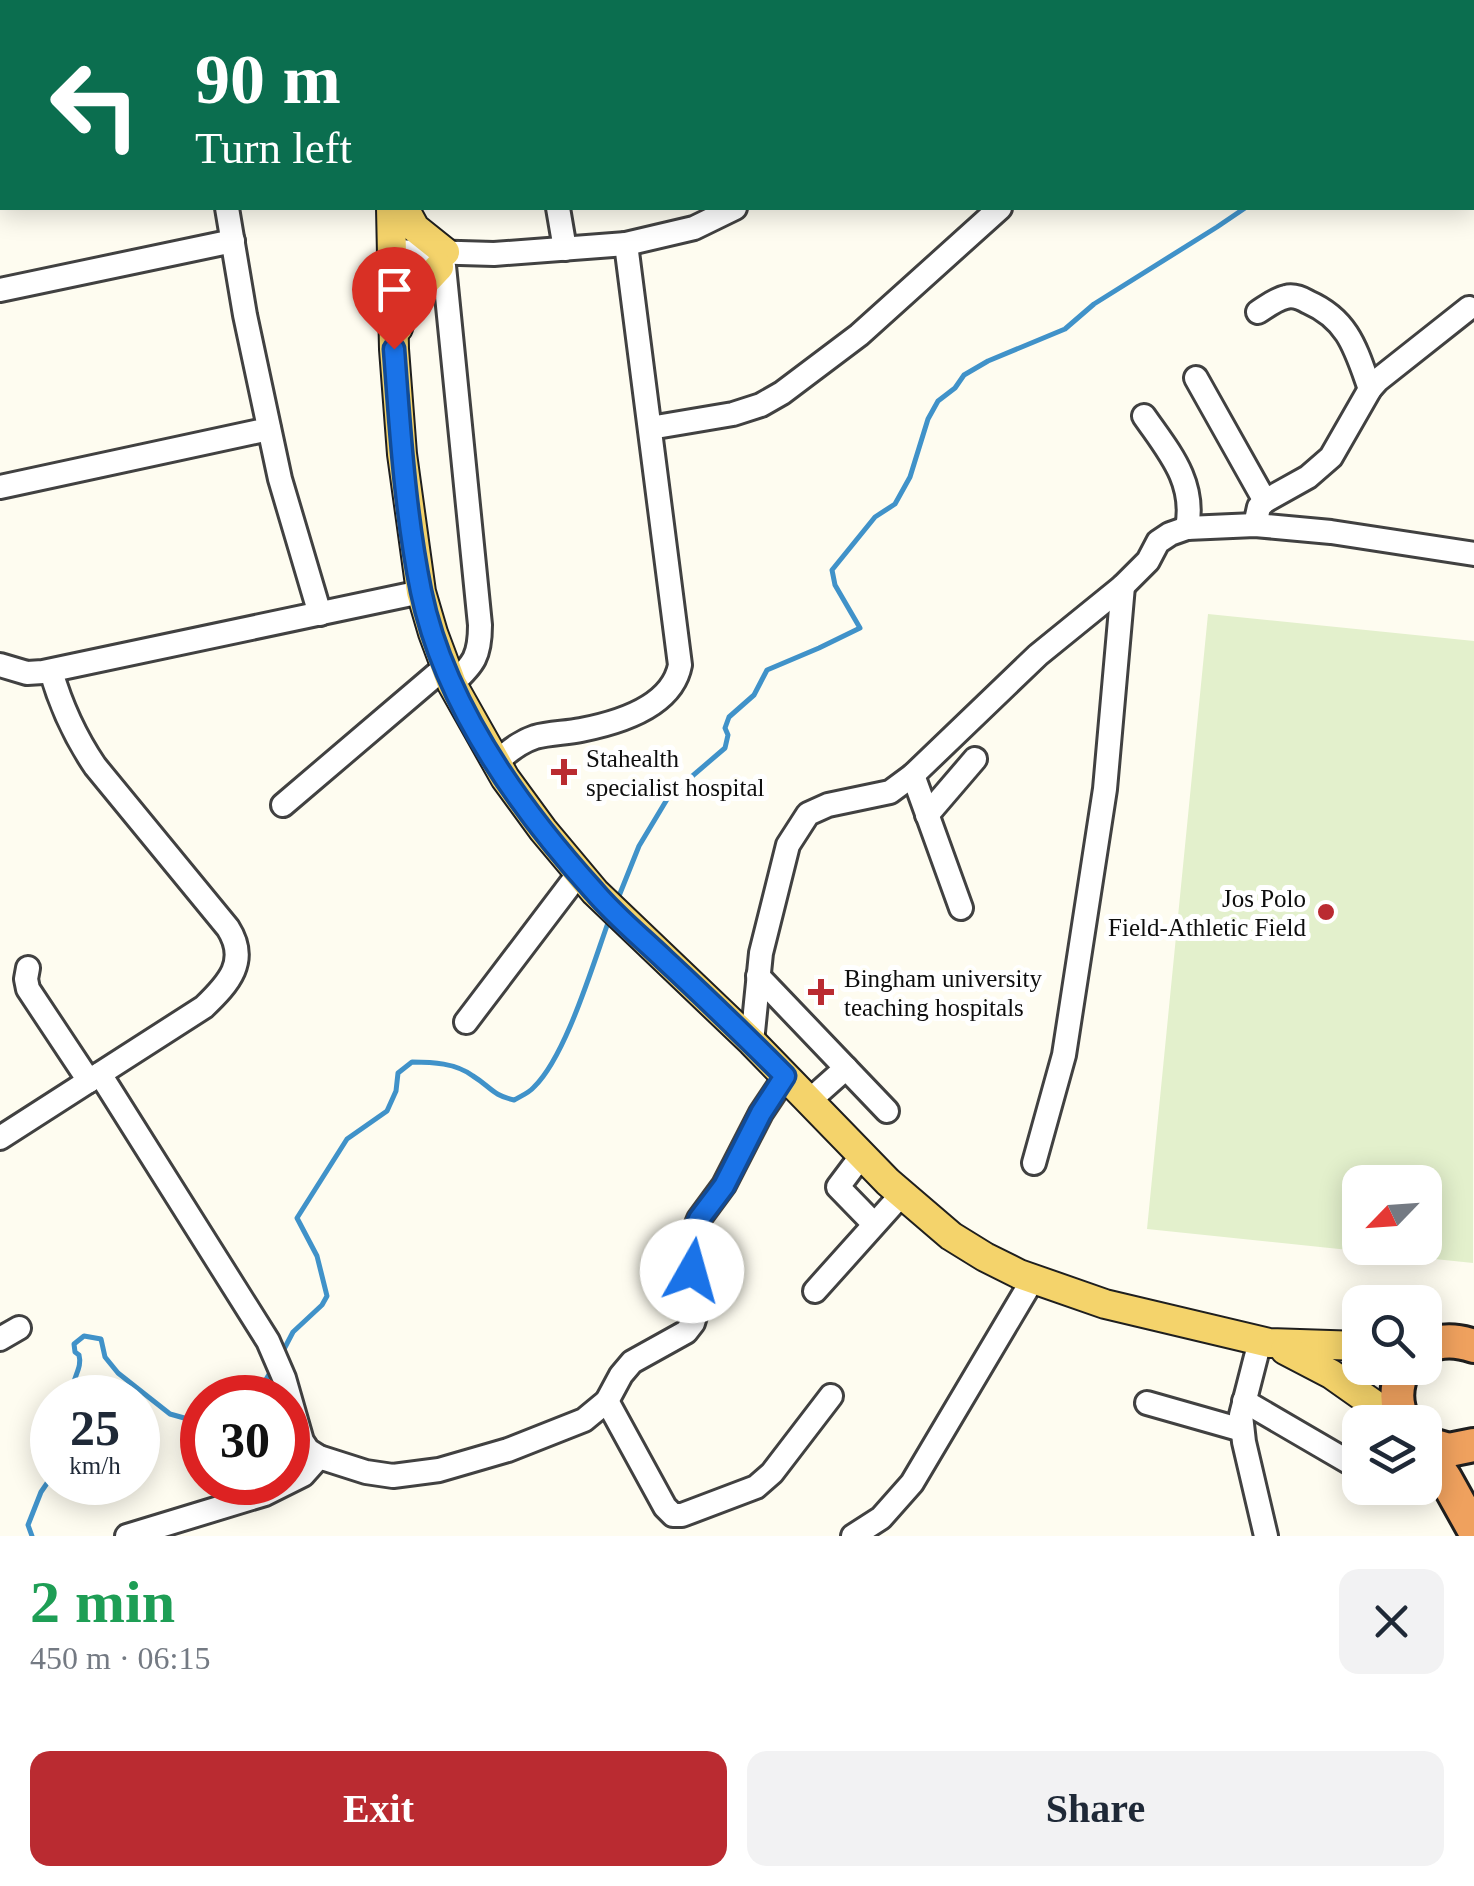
<!DOCTYPE html>
<html lang="en">
<head>
<meta charset="utf-8">
<style>
	:root { --surface:#fff; --page:#f2f2f3; --text:#1f2937; --muted:#747a83; --accent:#ba2b31 }
	body { margin:0; font-family:Georgia,serif; background:var(--page); color:var(--text); height:100vh; display:flex; flex-direction:column; font-size:38px; white-space:nowrap }
	* { box-sizing:border-box; margin:0 }
	p { font-size:32px; color:var(--muted) }
	.icon { flex:none; width:55px; height:55px; fill:none; stroke:currentColor; stroke-width:2; stroke-linecap:round; stroke-linejoin:round }
	.map { position:relative; height:1536px; overflow:hidden }
	.details { display:flex; flex-direction:column; background:var(--surface); flex:1 }
	.details>* { flex:none }
	.guide { position:absolute; left:0px; top:0px; width:1475px; height:210px; box-shadow:0 5px 25px #0003; background:#0b6e4f; color:#fff; overflow:hidden }
	.needle { width:65px; rotate:245deg }
	.tools { position:absolute; left:1342px; top:1165px; display:grid; gap:20px }
	.tools a { display:grid; place-items:center; width:100px; height:100px; border-radius:20px; background:var(--surface); box-shadow:0 5px 25px #0003; font-size:50px }
	.speed { position:absolute; left:30px; top:1375px; display:flex; gap:20px; font-size:50px; font-weight:700; text-align:center }
	.speed>* { display:grid; place-content:center; width:130px; height:130px; border-radius:50%; background:var(--surface); box-shadow:0 5px 25px #0003; line-height:1 }
	.speed small { font-size:25px; font-weight:400 }
	.speed .limit { border:15px solid #d22; background:#fff; color:#111 }
	.pin { position:absolute; display:grid; place-items:center; width:85px; height:85px; color:#fff; margin:-102px -42px; border-radius:50% 50% 50% 0; rotate:-45deg; box-shadow:0 0 10px #0007 }
	.pin .icon { rotate:45deg }
	.me { position:absolute; width:110px; margin:-55px; rotate:7deg; stroke-linejoin:round; filter:drop-shadow(0 0 8px #0008) }
	.turn { display:flex; align-items:center; gap:35px; height:210px; padding:0 30px; font-size:45px }
	.turn .icon { width:130px; height:130px; stroke-width:2.5 }
	.turn b { display:block; font-size:70px; line-height:85px }
	.round { display:grid; place-items:center; flex:none; width:105px; height:105px; border-radius:20px; background:var(--page) }
	.headline { display:flex; align-items:center; justify-content:space-between; height:170px; padding:0 30px }
	h1 { font-size:60px; font-weight:800; line-height:75px; color:#1e9e55 }
	.button { display:flex; gap:20px; margin-top:auto; padding:20px 30px }
	.button a { flex:1; height:115px; border-radius:20px; background:var(--accent); color:#fff; font-size:40px; font-weight:800; line-height:115px; text-align:center }
	.button a+a { background:var(--page); color:var(--text) }
	.map>svg:first-child { display:block }
	.pitch { fill:#e3f0cc; fill-rule:evenodd }
	.lines { fill:none; stroke-linecap:round; stroke-linejoin:round }
	.stream { stroke:#4092c9; stroke-width:5 }
	.minor-casing { stroke:#414141; stroke-width:28 }
	.major-casing { stroke:#1f1f1f; stroke-width:32 }
	.highway-casing { stroke:#1f1f1f; stroke-width:38 }
	.minor { stroke:#fff; stroke-width:22 }
	.major { stroke:#f4d36b; stroke-width:28 }
	.highway { stroke:#efa15e; stroke-width:32 }
	.route-casing { stroke:#114b97; stroke-width:25 }
	.route { stroke:#1a73e8; stroke-width:18 }
	.poi-dot { fill:#ba2b31; stroke:#fff; stroke-width:4 }
	.labels { text-anchor:middle; dominant-baseline:central; stroke-width:10; stroke-linejoin:round; paint-order:stroke }
	.poi-label { font-size:25px; fill:#0e0e0e; stroke:#fff; text-anchor:start }
</style>
</head>
<body>
<div class="map">
<svg width="1474" height="1536" viewBox="0 0 1474 1536">
	<rect width="100%" height="100%" fill="#fefcf0"/>
	<path class="pitch" d="M1208 614 1474 641 1473 1263 1147 1229ZM1360 1182H1425V1248H1360Z"/>
	<g class="lines">
		<g class="stream">
			<path d="M1408 2 1416 0"/>
			<path d="M617 901 639 846 669 796 725 748 728 735 725 728 729 717 754 695 767 670 819 648 860 628 835 585 832 570 875 517 895 504 910 477 928 419 938 401 955 388 964 375 988 361 1065 329 1094 304 1217 227 1245 208"/>
			<path d="M282 1353 293 1332 322 1305 327 1296 317 1256 297 1218 347 1139 387 1111 396 1091 398 1073 412 1062C432 1062 456 1063 473 1076 491 1087 492 1095 514 1100 521 1096 529 1093 534 1087 566 1056 593 964 609 920"/>
			<path d="M73 1398C70 1378 83 1370 79 1355L75 1352 74 1344 84 1336 101 1339 105 1357 118 1373 170 1414 202 1423"/>
			<path d="M255 1398 271 1371"/>
			<path d="M32 1536 28 1525 41 1492 52 1476"/>
		</g>
		<g class="minor-casing">
			<g id="minor">
				<path d="M201 0V2"/>
				<path d="M855 0 856 2"/>
				<path d="M169 2 176 0"/>
				<path d="M975 2 978 0"/>
				<path d="M1226 2 1228 0"/>
				<path d="M0 95 2 93"/>
				<path d="M227 208 245 315 280 479 320 614"/>
				<path d="M558 208 565 249"/>
				<path d="M392 251 494 254 626 244 694 228 735 208"/>
				<path d="M444 266 480 625C480 656 474 664 452 684"/>
				<path d="M0 290 233 241"/>
				<path d="M1258 312C1266 307 1276 299 1286 297 1293 295 1301 298 1308 302 1349 320 1356 350 1370 389"/>
				<path d="M1196 378 1265 501"/>
				<path d="M1144 416C1169 452 1196 482 1187 528"/>
				<path d="M650 428 733 414 761 405 782 393 859 335 1000 208"/>
				<path d="M0 487 269 429"/>
				<path d="M1255 525 1259 507 1265 501 1308 477 1331 457 1370 389 1378 380 1469 308"/>
				<path d="M0 665 27 673 43 672 421 592"/>
				<path d="M496 763C507 752 520 742 535 737 549 733 566 733 581 730 617 723 672 707 680 665L626 244"/>
				<path d="M913 775 961 908"/>
				<path d="M283 805 445 667"/>
				<path d="M927 815 975 759"/>
				<path d="M28 968 26 979 28 989 89 1081"/>
				<path d="M758 976 887 1111"/>
				<path d="M466 1022 579 873"/>
				<path d="M752 1042 761 953 788 845 808 814 828 805 890 792 913 775 1038 655 1123 586 1148 561 1158 542 1170 534 1187 528 1255 525 1331 532 1474 554"/>
				<path d="M100 1074 268 1341 284 1378 302 1441 308 1450 319 1457 366 1472 393 1476 439 1470 508 1450 584 1420 607 1401 621 1375 632 1362 686 1332 693 1323 699 1303 692 1271V1236L699 1219 724 1185 761 1113 785 1077"/>
				<path d="M809 1101 846 1068"/>
				<path d="M0 1138 204 1007C229 983 249 961 228 928L95 766C74 735 61 706 51 671"/>
				<path d="M862 1155 838 1187 874 1224"/>
				<path d="M1034 1163 1064 1055 1105 789 1123 586"/>
				<path d="M815 1291 902 1194"/>
				<path d="M0 1339 19 1328"/>
				<path d="M1260 1341 1241 1415 1244 1442 1266 1536"/>
				<path d="M607 1401 665 1507 673 1515H682L756 1487 772 1473 831 1396"/>
				<path d="M1244 1401 1352 1464"/>
				<path d="M1147 1403 1242 1430"/>
				<path d="M127 1536 265 1494 303 1475 319 1457"/>
				<path d="M853 1536 881 1518 912 1483 1033 1279"/>
			</g>
		</g>
		<g class="major-casing">
			<g id="major">
				<path d="M389 0V2"/>
				<path d="M391 208 394 349 402 454 421 592 433 633 452 684 505 778 543 830 595 892 752 1042 888 1182 951 1236 985 1257 1019 1274 1105 1304 1269 1343 1360 1346"/>
				<path d="M404 208 415 228 445 252"/>
				<path d="M398 328 407 301 439 267"/>
				<path d="M1285 1350 1331 1374 1399 1422"/>
			</g>
		</g>
		<g class="highway-casing">
			<g id="highway">
				<path d="M1425 1347C1441 1339 1457 1340 1474 1346"/>
				<path d="M1404 1368C1395 1387 1395 1404 1404 1422"/>
				<path d="M1425 1443 1449 1450 1474 1445"/>
				<path d="M1425 1449 1445 1478 1474 1530"/>
			</g>
		</g>
		<use href="#minor" class="minor"/>
		<use href="#major" class="major"/>
		<use href="#highway" class="highway"/>
	</g>
	<g class="lines">
		<g class="route-casing">
			<path id="route" d="M394 349C400 429 405 512 421 591 444 704 518 807 594 891 615 916 641 937 665 960 706 998 746 1037 785 1076L761 1113 724 1186 699 1219 692 1236V1271"/>
		</g>
		<use href="#route" class="route"/>
	</g>
	<g class="poi-dot">
		<path d="M559 757h10v10h10v10h-10v10h-10v-10h-10v-10h10z"/>
		<circle cx="1326" cy="912" r="10"/>
		<path d="M816 977h10v10h10v10h-10v10h-10v-10h-10v-10h10z"/>
	</g>
	<g class="labels">
		<g class="poi-label">
			<text x="586" y="758">Stahealth<tspan x="586" dy="29">specialist hospital</tspan></text>
			<text x="1306" y="898" text-anchor="end">Jos Polo<tspan x="1306" dy="29">Field-Athletic Field</tspan></text>
			<text x="844" y="978">Bingham university<tspan x="844" dy="29">teaching hospitals</tspan></text>
		</g>
	</g>
</svg>
<div class="tools">
<a><svg class="needle" viewBox="-14 -14 28 28"><path d="M0-13l5 13h-10z" fill="#e53935"/><path d="M0 13l5-13h-10z" fill="#747a83"/></svg></a>
<a><svg class="icon" aria-label="search" viewBox="0 0 24 24"><circle cx="10" cy="10" r="6"/><path d="M15 15l6 6"/></svg></a>
<a><svg class="icon" aria-label="layers" viewBox="0 0 24 24"><path d="M12 4l9 5-9 5-9-5zM3 14l9 5 9-5"/></svg></a>
</div>
<div class="speed"><div>25<small>km/h</small></div><div class="limit">30</div></div>
<div class="pin" style="left:394px;top:349px;background:#d93025"><svg class="icon" aria-label="arrive" viewBox="0 0 24 24"><path d="M6 21V4h12l-3 4 3 4H6"/></svg></div>
<svg class="me" style="left:692px;top:1271px" viewBox="-20 -20 40 40"><circle r="19" fill="#fff"/><path d="M0-13L10 11 0 6-10 11z" fill="#1a73e8"/></svg>
<div class="guide">
<div class="turn"><svg class="icon" aria-label="left" viewBox="0 0 24 24"><path d="M17 20v-9H6M10 6l-5 5 5 5"/></svg><div><b>90 m</b>Turn left</div></div>
</div>
</div>
<section class="details">
<div class="headline"><div><h1>2 min</h1><p>450 m · 06:15</p></div><a class="round"><svg class="icon" aria-label="close" viewBox="0 0 24 24"><path d="M6 6l12 12M18 6L6 18"/></svg></a></div>
<div class="button"><a>Exit</a><a>Share</a></div>
</section>
</body>
</html>
